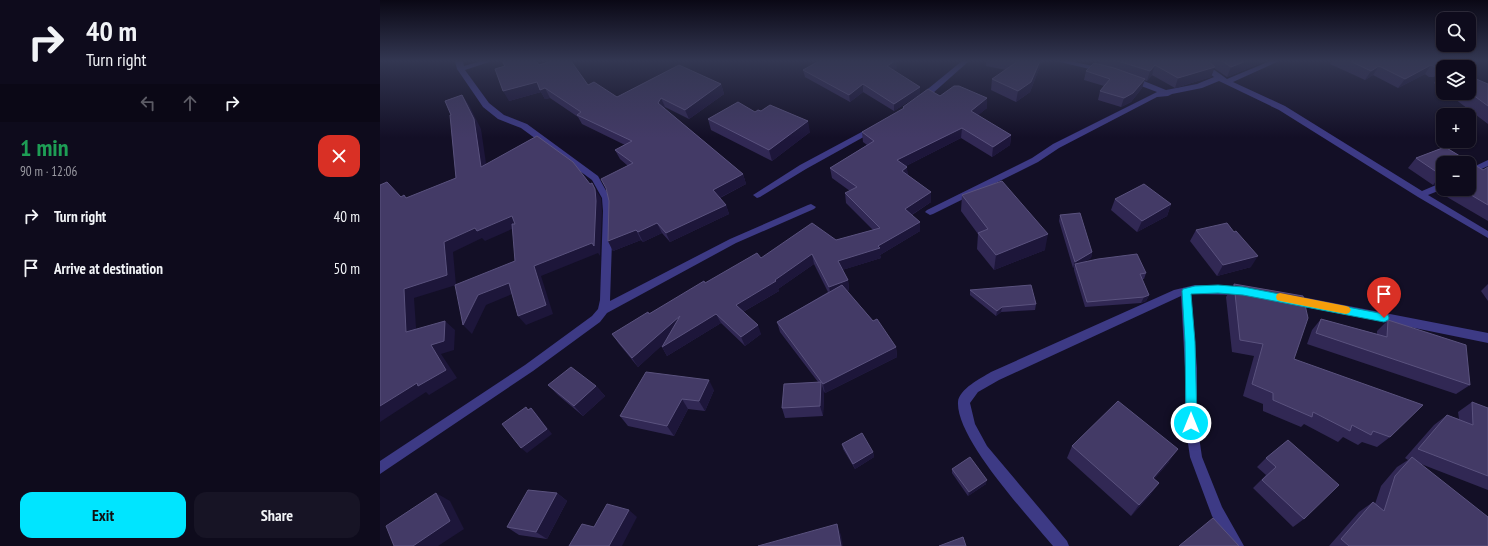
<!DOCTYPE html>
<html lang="en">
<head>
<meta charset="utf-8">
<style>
	:root { --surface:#0e0b1c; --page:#171425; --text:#f1f3f6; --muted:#9b9ba3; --line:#2e2b3b; --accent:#00e5ff }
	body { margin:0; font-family:"PT Sans Narrow",sans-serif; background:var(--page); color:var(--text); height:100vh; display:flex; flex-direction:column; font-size:15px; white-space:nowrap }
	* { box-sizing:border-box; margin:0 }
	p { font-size:13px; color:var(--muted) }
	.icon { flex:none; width:22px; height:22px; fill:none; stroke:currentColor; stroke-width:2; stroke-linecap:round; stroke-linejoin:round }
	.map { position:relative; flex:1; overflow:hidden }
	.side { display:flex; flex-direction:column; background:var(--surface); width:380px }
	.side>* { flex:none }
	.guide { background:#0e0b1c; color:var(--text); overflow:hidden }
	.buttons { position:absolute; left:1056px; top:12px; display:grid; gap:8px }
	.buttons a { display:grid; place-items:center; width:40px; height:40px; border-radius:8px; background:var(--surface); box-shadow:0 1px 3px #0004,0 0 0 1px var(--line); font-size:20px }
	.pin { position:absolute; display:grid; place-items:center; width:34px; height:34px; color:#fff; margin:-41px -17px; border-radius:50% 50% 50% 0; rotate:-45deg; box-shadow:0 0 4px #0007 }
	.pin .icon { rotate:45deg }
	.me { position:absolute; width:44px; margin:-22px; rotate:0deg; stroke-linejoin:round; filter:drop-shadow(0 0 3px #0008) }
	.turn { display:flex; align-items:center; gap:14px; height:84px; padding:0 20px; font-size:18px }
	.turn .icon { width:52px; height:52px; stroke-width:2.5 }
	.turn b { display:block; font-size:28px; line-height:34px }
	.lanes { display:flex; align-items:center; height:38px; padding:0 20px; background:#0003; justify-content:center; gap:20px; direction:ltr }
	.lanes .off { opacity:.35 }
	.round { display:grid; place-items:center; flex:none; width:42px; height:42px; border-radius:12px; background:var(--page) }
	.head { display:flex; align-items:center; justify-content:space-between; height:68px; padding:0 20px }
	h1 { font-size:24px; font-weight:700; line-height:30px; color:#1e9e55 }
	.button { display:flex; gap:8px; margin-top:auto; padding:8px 20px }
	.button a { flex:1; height:46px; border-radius:12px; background:var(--accent); color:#111; font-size:16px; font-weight:700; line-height:46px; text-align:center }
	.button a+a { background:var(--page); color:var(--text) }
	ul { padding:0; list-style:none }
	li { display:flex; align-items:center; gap:12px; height:52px; padding:0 20px }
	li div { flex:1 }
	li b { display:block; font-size:15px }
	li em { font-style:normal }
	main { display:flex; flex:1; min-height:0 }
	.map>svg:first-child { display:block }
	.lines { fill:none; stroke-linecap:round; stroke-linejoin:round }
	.minor { fill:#3d3a85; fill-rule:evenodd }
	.wall { fill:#312854 }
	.shaded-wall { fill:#1d163a }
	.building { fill:#433a66; stroke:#5a527e }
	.route { fill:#00e5ff; stroke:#0095a6 }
	.slow { fill:#f59e0b }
</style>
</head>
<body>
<main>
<section class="side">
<div class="guide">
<div class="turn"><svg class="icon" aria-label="right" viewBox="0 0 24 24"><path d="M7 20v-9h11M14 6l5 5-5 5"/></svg><div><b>40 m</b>Turn right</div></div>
<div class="lanes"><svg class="icon off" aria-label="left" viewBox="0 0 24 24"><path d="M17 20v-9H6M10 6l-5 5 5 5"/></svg><svg class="icon off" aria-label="ahead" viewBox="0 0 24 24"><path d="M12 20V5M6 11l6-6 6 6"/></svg><svg class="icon" aria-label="right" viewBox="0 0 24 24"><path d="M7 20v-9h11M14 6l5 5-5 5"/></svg></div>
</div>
<div class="head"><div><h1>1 min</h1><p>90 m · 12:06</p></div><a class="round" style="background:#d93025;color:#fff"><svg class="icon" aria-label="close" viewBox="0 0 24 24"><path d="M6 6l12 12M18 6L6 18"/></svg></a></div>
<ul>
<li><svg class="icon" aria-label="right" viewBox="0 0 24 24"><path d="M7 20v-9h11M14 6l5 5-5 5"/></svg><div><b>Turn right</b></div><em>40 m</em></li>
<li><svg class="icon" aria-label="arrive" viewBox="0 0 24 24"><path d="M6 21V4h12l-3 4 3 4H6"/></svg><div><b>Arrive at destination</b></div><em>50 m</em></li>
</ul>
<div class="button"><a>Exit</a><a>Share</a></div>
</section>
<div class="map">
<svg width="1108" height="546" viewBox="0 0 1108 546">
	<rect width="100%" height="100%" fill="#130f26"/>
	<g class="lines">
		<g class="minor">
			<path d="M75 61H83L84 66 101 61H112L85 70 109 103 124 115 147 124 218 176 230 198 233 211 230 301 350 239 428 205 431 204 436 207 434 209 356 243 227 313 220 322 153 371 0 474V461L145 365 212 316 218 309 220 300 223 211 222 198 212 180 141 128 118 119 103 107 77 69Z"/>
			<path d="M582 61H589L544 101H538V97Z"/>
			<path d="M676 61H690L722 68 726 70 722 72Z"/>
			<path d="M814 61H822L847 79 890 61H899L853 82 905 106 1042 191 1063 182V189L1048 195 1108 231V238L1038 197 899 110 839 81 822 88 792 94 788 96 777 97 679 148 658 162 553 214 550 215 545 212 547 210 652 158 673 144 777 92 748 81V77H754L786 90 817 84 834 77Z"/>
			<path d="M491 127H497L498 129 426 169 380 197 377 198 373 195 420 165Z"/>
			<path d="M1108 160V166L1089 175V169Z"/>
			<path d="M815 285 862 287 866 288 867 291 866 294 862 295 811 294 817 368V423L822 457 842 507 864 546H849L832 516 810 457 805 423V368L801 296 619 380 598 392 590 403 595 424 607 446 687 541 689 546H673C649 517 576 439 578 402 579 389 601 378 611 372L794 290Z"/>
			<path d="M912 295 1108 333V343L912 303 908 302 907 299 908 296Z"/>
		</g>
	</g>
	<g class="wall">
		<path d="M121 61H156L159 65 237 97 341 84 344 94 309 119 285 107 284 108 363 174 366 184 340 198 346 205 349 214 290 242 282 233 263 242 261 240 233 251 228 241 248 166 240 159 235 150 245 145 202 124 198 117 170 98 165 99 161 92 129 101 124 66Z"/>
		<path d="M603 61H662L650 92 636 102 611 90 612 79 626 70 606 66V62Z"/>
		<path d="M719 61H886L847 77 834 68 831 77 795 88 772 75 767 81 764 80 762 88 751 102 741 107 718 100 720 91 724 86 704 80 706 71 718 64Z"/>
		<path d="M952 61H1092L1063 67V90L1054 83 1059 75 1054 77H1049L1045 74 1018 88 993 75 985 80 950 64Z"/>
		<path d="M517 68 513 70 540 94 514 111 483 92 470 102 425 77 423 70Z"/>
		<path d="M1089 76 1108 84V124L1067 93H1089Z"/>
		<path d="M560 96 607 108 598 115 631 135 630 145 612 157 581 138 526 166 528 175 551 192V202L532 215 540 222V231L500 255 501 258 462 270 468 280 469 290 467 291 516 347 517 357 445 393 444 391 443 416 405 418 402 408 438 382 400 332 397 322 448 292 434 264 398 289 399 291 363 312 381 334 365 346 341 323 287 356 282 347 283 344 258 367 239 344 232 334 325 283 381 258 456 240 493 230 466 203 465 193 470 191 452 178 450 168 487 145 483 142 482 132 523 109V107Z"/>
		<path d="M381 111 430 132 392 161 331 130 328 119 375 112Z"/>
		<path d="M1065 147 1103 170 1108 167V221L1067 197 1068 195 1062 191 1064 189H1089V163H1063V181L1053 185 1028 168 1036 158Z"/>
		<path d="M582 195 665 250 614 270 597 249 598 234 581 211Z"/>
		<path d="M735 199 791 204 787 216 757 232 731 210Z"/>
		<path d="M680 215 712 252 711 258 703 262 766 273 764 279H762L769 295 766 301 761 303 705 307 694 270V267L693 268 679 221Z"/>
		<path d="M816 230 854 232 871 267 837 276 810 241Z"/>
		<path d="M854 284 914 359 1010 437 997 447 982 442 978 445 963 437 958 442 924 424 921 427 883 411V404L863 396 874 356 852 352 846 297Z"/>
		<path d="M1108 284V301L1101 291Z"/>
		<path d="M590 290 656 304 655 310 621 312 616 316 590 295Z"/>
		<path d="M941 319 997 334V331L1008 320 1090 385 1076 394 927 344 932 330Z"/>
		<path d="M168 385 216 386 225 396 203 416 178 395Z"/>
		<path d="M334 390 325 411 308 409 294 436 248 426 240 416Z"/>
		<path d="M1092 402 1108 408V490L1041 464 1108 546H949L979 512 993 502 995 504 1001 486 1017 467 1028 460 1025 458 1054 425 1067 415 1079 419 1078 412Z"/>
		<path d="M908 440 924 519 913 527 873 488 886 475 877 467 886 458Z"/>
		<path d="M462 444 493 452 494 457 475 469 463 449Z"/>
		<path d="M692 446 789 462 774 479 779 483 770 495 751 516 687 458Z"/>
		<path d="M572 469 606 484 588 496 572 473Z"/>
		<path d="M177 493 187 501 167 539 139 535 127 527Z"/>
	</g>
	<g class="shaded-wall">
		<path d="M515 61H516L517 68 507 74V66Z"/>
		<path d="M660 61H662L650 92 636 102 638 91Z"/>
		<path d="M866 61H886L847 77 851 67Z"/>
		<path d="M1076 61H1092L1078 67H1063V70L1059 75 1054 77 1060 68Z"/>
		<path d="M775 65 772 75 767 81 770 71Z"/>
		<path d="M1051 65 1045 74 1018 88 1025 79Z"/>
		<path d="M999 66 993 75 985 80 991 71Z"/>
		<path d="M835 67 831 77 795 88 798 78Z"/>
		<path d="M765 79 762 88 751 102 741 107 744 98Z"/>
		<path d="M157 82 165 88 170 98 165 99 161 92 129 101 123 91Z"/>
		<path d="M341 84 344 94 309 119 305 110Z"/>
		<path d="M483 84V92L470 102 469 95Z"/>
		<path d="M540 87V94L514 111V104Z"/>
		<path d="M82 95 89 105 101 129 108 177 101 167Z"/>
		<path d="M281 98 285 107 282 112 278 103Z"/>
		<path d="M607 98V108L591 121V111Z"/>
		<path d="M428 121 430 132 392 161 389 150Z"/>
		<path d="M582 128 581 138 518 170 517 160Z"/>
		<path d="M631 135 630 145 612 157 613 147Z"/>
		<path d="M527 167 528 177 522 171Z"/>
		<path d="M363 174 366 184 337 199 333 190Z"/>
		<path d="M1063 174V181L1053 185 1061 175Z"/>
		<path d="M215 189 221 198 222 211 220 256 218 253 161 276 173 314 146 325 138 316 154 266Z"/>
		<path d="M551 192V202L525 219V209Z"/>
		<path d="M791 204 787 216 757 232 762 221Z"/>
		<path d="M346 205 349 214 290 242 286 233Z"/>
		<path d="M132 216 139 226 105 241 102 238 73 252 76 285 34 298 37 342 26 332 24 289 64 242 95 228Z"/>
		<path d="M540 222V231L500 255 501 258 459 271 458 261 498 246Z"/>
		<path d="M277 223 282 233 263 242 258 232Z"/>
		<path d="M256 230 261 240 233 251 228 241Z"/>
		<path d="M668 234 665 250 614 270 616 255Z"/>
		<path d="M712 252 711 258 696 266 695 264 694 267 693 268 695 262Z"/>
		<path d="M432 254 434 264 398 289 399 291 359 314 356 305Z"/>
		<path d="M878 256 871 267 837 276 843 265Z"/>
		<path d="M468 280 469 290 451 297 449 287Z"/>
		<path d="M129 283 137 292 106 305 92 334 83 325 98 295Z"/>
		<path d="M769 295 766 301 761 303 764 297Z"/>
		<path d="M622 307 621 312 616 316 617 311Z"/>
		<path d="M336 314 341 323 287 356 282 347Z"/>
		<path d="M300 316 305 325 258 367 252 358Z"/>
		<path d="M65 321 75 330 74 350 61 354 77 378 49 395 46 392 0 422V406L37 383 51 345Z"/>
		<path d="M378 325 381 334 365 346 361 337Z"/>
		<path d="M516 347 517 357 445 393 443 384Z"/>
		<path d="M329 380 334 390 325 411 319 401Z"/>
		<path d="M441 382 444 392 443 416 440 406Z"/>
		<path d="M216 386 225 396 203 416 194 406Z"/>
		<path d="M302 399 308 409 294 436 287 426Z"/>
		<path d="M151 408 156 413 172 434 147 453 141 448Z"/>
		<path d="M798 449 789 462 765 490 773 478Z"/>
		<path d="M493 452 494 457 475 469 473 464Z"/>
		<path d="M607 480 606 484 588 496 589 492Z"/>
		<path d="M779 483 770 495 751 516 759 505Z"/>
		<path d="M56 493 70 501 84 529 58 546H33Z"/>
		<path d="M177 493 187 501 167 539 156 532Z"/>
		<path d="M249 510 257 517 242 546H229Z"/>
		<path d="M457 524 461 535 463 546H461Z"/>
	</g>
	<g class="building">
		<path d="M122 61H156L159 65 171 61H191L208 85 214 82 237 97 299 65 341 84 305 110 281 98 278 103 363 174 333 190 346 205 286 233 277 223 258 232 256 230 228 241 229 201 226 188 221 179 253 163 235 150 252 141 197 115 201 112 165 88 160 90 157 82 123 91 115 69 125 66Z"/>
		<path d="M439 61H515L507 66 540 87 514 104 483 84 469 95 423 70Z"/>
		<path d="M637 61H660L651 82 638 91 612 79 638 61Z"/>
		<path d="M738 61H828L835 67 798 78 775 65 770 71Z"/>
		<path d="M842 61H866L851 67Z"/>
		<path d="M970 61H1076L1060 68 1055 67 1051 65 1025 79 999 66 991 71Z"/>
		<path d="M714 63 734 68 765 79 753 93 744 98 720 91 730 79 706 71Z"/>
		<path d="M1089 76 1108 84V106L1089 92Z"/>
		<path d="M574 86H579L607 98 591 111 631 135 613 147 582 128 517 160 527 167 522 171 551 192 525 209 540 222 498 246 500 248 458 261 468 280 449 287 432 254 395 280 396 281 356 305 378 325 361 337 336 314 282 347 300 316 252 358 232 334 268 312 269 314 324 281 325 283 377 253 381 258 432 223 456 240 500 228 465 193 477 187 450 168 494 141 482 132 524 108 523 107 548 89 560 96Z"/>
		<path d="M82 95 94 119 101 167 157 136 193 162 210 184 212 183 215 189 216 201 214 246 212 243 154 266 166 305 138 316 129 283 98 295 83 325 75 285 135 261 132 224H135L132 216 97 231 95 228 64 242 67 275 24 289 26 332 65 321 64 341 51 345 66 370 38 386 37 383 0 406V185L7 182 21 197 24 195 26 198 76 178 70 115H71L65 101Z"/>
		<path d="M358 102 375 112 378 110 381 111 390 105 428 121 389 150 328 119Z"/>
		<path d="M1065 147 1103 170 1108 167V205L1081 189H1089V163H1063V174L1061 175 1036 158Z"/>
		<path d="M622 181 668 234 616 255 598 233 608 229 582 195Z"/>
		<path d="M764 184 791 204 762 221 735 199Z"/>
		<path d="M700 213 712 252 695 262 680 215Z"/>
		<path d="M847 223 854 232 856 231 878 256 843 265 816 230Z"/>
		<path d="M757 254 766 273 760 274 769 295 764 297 707 302 695 264 718 259Z"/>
		<path d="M854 284 923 296 928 318 914 359 1043 405 1010 437 993 431 991 435 972 425 970 431 933 412 932 417 893 400V393L872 384 883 344 860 340Z"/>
		<path d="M462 285 493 321 497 319 516 347 443 384 397 322Z"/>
		<path d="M651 285 656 304 622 307 617 311 590 290Z"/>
		<path d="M941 319 1007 337 1008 320 1086 345 1090 385 936 333Z"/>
		<path d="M191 367 216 386 194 406 168 385Z"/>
		<path d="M266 372 329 380 319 401 302 399 287 426 240 416Z"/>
		<path d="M441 382 440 406 402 408 404 384Z"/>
		<path d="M738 401 798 449 773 478 779 483 759 505 692 446Z"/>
		<path d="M1092 402 1108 408V476L1038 449 1067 415 1093 425Z"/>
		<path d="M146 407 148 410 151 408 167 429 141 448 122 424Z"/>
		<path d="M482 433 493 452 473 464 462 444Z"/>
		<path d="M908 440 959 485 924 519 882 480 896 467 886 458Z"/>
		<path d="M590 457 607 480 589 492 572 469Z"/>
		<path d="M1032 457 1108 517V546H969L961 539 993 502 1004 511 1015 476Z"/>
		<path d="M148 490 177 493 156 532 127 527Z"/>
		<path d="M56 493 70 521 33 546H14L6 526Z"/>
		<path d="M227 504 249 510 229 546H189L202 524 214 527Z"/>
		<path d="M833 518 859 546H799Z"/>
		<path d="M457 524 461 546H378Z"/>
		<path d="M583 537 586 546H559Z"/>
	</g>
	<linearGradient id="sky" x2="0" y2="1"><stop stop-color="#0a0815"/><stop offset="0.44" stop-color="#333752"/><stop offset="1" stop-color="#333752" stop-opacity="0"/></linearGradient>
	<rect width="1108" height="138" fill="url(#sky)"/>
	<path class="route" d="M838 285 863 287 1004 314 1008 315 1009 318 1008 320 1004 322 863 295 838 293 811 294 815 342 817 423 815 427 811 428 807 427 806 423 805 342 802 291 803 289 815 286Z"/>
	<path class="slow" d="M900 293 966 306 969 307 971 310 969 313 966 314 900 301 897 300 896 297 897 294Z"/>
</svg>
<div class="buttons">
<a><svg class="icon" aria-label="search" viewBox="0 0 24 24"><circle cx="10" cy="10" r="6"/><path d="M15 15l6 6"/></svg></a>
<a><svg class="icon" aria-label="layers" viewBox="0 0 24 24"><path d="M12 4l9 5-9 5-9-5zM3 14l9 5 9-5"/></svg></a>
<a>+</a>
<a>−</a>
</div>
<div class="pin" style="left:1004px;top:318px;background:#d93025"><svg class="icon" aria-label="arrive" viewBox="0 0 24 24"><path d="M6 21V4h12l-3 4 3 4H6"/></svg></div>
<svg class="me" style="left:811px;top:423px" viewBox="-20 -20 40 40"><circle r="17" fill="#00e5ff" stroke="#fff" stroke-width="3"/><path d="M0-11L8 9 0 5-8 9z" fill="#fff"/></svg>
</div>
</main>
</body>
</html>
